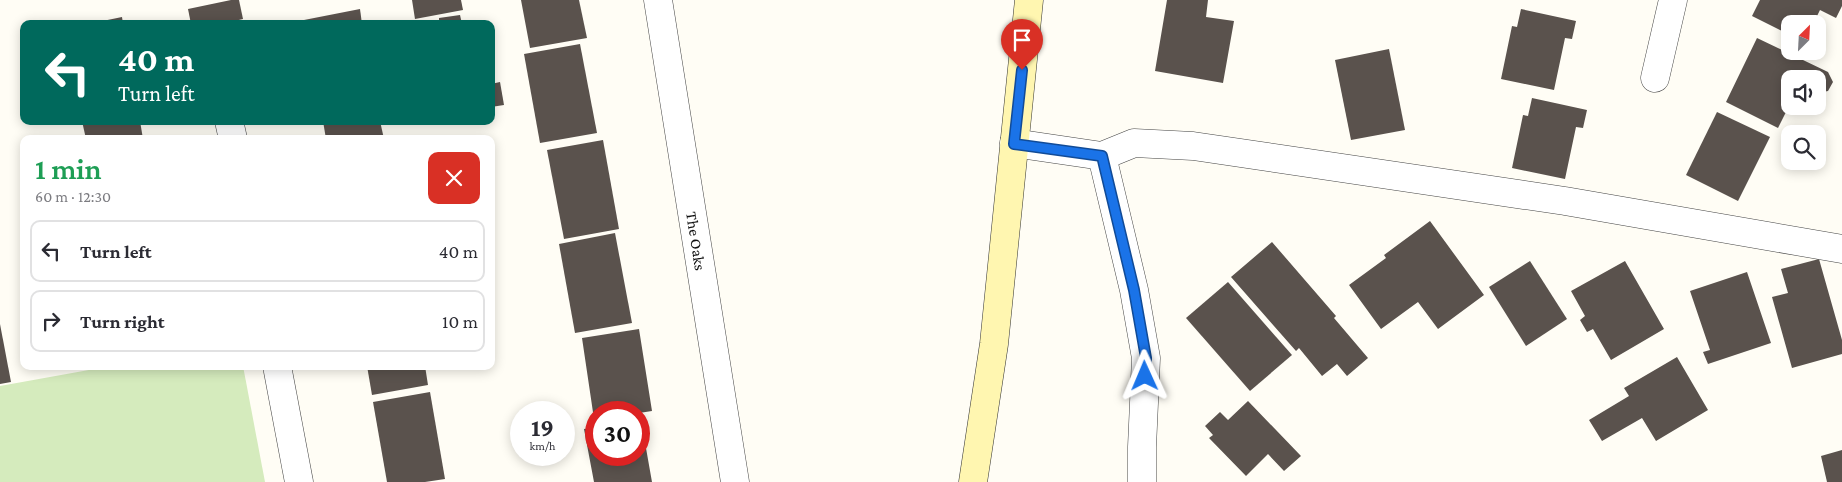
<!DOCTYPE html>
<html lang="en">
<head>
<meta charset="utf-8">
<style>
	:root { --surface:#fff; --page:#f2f2f3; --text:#2b2b33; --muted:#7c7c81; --line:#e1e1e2 }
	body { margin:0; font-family:"Crimson Pro",serif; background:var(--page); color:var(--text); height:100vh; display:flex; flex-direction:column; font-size:19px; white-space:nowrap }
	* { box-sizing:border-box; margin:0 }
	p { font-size:16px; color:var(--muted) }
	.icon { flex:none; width:28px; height:28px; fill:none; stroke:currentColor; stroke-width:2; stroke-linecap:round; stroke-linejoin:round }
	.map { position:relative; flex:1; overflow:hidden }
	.details { position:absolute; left:20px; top:135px; width:475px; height:235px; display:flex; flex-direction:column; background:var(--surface); border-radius:10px; box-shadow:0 2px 12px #0003 }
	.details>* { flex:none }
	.guide { position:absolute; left:20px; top:20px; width:475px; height:105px; border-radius:10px; box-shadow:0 2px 12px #0003; background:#00695c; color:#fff; overflow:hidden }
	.needle { width:32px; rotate:24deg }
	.controls { position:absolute; left:1781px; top:15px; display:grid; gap:10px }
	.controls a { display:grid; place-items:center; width:45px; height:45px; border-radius:10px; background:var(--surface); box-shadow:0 2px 12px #0003; font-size:25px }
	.speed { position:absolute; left:510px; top:401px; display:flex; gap:10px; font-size:25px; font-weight:700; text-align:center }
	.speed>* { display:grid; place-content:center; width:65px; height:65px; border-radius:50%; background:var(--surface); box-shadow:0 2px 12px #0003; line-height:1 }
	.speed small { font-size:12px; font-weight:400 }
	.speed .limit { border:8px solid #d22; background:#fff; color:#111 }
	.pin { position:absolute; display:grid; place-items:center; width:42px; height:42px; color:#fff; margin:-51px -21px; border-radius:50% 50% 50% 0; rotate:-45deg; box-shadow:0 0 5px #0007 }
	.pin .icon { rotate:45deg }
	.me { position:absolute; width:55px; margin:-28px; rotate:359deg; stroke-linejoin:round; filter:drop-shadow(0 0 4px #0008) }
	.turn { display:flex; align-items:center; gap:18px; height:105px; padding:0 15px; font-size:22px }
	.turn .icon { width:65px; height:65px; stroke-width:2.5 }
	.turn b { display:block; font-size:35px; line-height:42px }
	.round { display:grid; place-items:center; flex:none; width:52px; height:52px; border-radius:10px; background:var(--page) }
	.summary { display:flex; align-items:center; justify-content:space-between; height:85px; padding:0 15px }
	h1 { font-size:30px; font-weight:600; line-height:38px; color:#1e9e55 }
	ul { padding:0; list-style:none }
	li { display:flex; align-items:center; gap:15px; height:62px; margin:0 10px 8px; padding:0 5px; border:2px solid var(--line); border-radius:10px }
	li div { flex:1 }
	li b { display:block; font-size:19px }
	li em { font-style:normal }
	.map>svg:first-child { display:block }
	.green { fill:#d5ebbd }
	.building { fill:#5a524d }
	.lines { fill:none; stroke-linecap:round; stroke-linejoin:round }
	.street-casing { stroke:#444; stroke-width:29 }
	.secondary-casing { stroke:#333; stroke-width:29 }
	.street { stroke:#fff; stroke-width:28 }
	.secondary { stroke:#fff6b0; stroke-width:28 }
	.route-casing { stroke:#114b97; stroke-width:12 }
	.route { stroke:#1a73e8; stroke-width:9 }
	.labels { text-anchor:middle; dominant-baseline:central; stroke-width:5; stroke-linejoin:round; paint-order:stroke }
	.street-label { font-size:16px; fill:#111; stroke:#fff }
</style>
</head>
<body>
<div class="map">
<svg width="1842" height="482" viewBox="0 0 1842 482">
	<rect width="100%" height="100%" fill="#fffdf5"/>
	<path class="green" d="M111 366H243L265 482H0V386Z"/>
	<g class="building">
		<path d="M231 0H239L243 19 221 24H191L188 9Z"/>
		<path d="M412 0H461L463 10 415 19Z"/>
		<path d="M521 0H579L587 38 530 48Z"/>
		<path d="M1167 0H1208L1206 17 1234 21 1223 83 1155 71Z"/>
		<path d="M1760 0H1842V6L1836 18 1820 10 1813 24H1790V35L1752 16Z"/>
		<path d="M360 9 362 24H304V20Z"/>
		<path d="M1521 9 1576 21 1572 39 1565 38 1554 90 1501 79 1512 26 1517 27Z"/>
		<path d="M460 15 462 24H439V18Z"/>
		<path d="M122 17 123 24H94L93 23Z"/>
		<path d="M1757 38 1828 72 1833 82 1828 91 1818 93V79H1790V104L1778 128 1726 102Z"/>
		<path d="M580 44 597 133 540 143 524 54Z"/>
		<path d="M1389 49 1405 130 1351 140 1335 60Z"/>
		<path d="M500 82 504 105 491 107V84Z"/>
		<path d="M1532 98 1587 110 1583 128 1576 127 1565 179 1512 168 1523 115 1528 116Z"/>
		<path d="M1717 112 1770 137 1738 201 1686 175Z"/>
		<path d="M82 121H140L143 139H86Z"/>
		<path d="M323 121H380L384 139H326Z"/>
		<path d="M603 140 619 229 564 239 547 150Z"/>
		<path d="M1430 221 1484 295 1438 329 1418 302 1381 329 1349 285 1386 258 1384 255Z"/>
		<path d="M615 233 632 323 575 333 559 244Z"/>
		<path d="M1272 242 1336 316 1334 318 1368 358 1347 376 1337 364 1322 376 1299 348 1296 351 1231 277Z"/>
		<path d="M1819 259 1842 340V354L1792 368 1772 297 1788 293 1781 269Z"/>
		<path d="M1530 261 1567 319 1526 346 1489 287Z"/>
		<path d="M1625 261 1664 329 1611 360 1593 329 1587 332 1580 320 1585 316 1571 291Z"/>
		<path d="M1747 272 1771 343 1708 364 1703 352 1710 350 1690 291Z"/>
		<path d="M1228 282 1292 355 1250 391 1186 318Z"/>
		<path d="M0 324 11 382 0 384Z"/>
		<path d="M639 329 652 411 639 413 596 412V419H594L582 338Z"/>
		<path d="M1677 357 1708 410 1656 441 1642 418 1602 441 1589 420 1629 396 1624 388Z"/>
		<path d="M367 366H425L428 385 372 395Z"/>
		<path d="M430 392 445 479 425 482H387L373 402Z"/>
		<path d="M1248 401 1301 456 1284 471 1268 454 1246 476 1209 438 1213 435 1205 426 1220 412 1228 420Z"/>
		<path d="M639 420H641L652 482H594L584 429 596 427V455H639Z"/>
		<path d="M1842 450V482H1827L1821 456Z"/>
	</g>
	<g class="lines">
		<g class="street-casing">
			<g id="street">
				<path d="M658 0 735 482"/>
				<path d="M1655 78 1673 0"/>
				<path d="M229 121 233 139"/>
				<path d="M1014 143 1102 156 1134 143 1193 146 1565 201 1842 249"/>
				<path d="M1102 156 1134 290 1146 358 1142 447V482"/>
				<path d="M277 366 299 482"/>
			</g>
		</g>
		<g class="secondary-casing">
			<path id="secondary" d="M973 482 994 344 1029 0"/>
		</g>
		<use href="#street" class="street"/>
		<use href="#secondary" class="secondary"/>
	</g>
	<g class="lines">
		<g class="route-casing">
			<path id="route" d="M1022 70 1014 144 1102 156 1134 290 1146 358 1145 376"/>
		</g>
		<use href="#route" class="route"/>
	</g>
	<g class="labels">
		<g class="street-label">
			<text transform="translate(696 241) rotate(81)">The Oaks</text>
		</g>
	</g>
</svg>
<div class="controls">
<a><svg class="needle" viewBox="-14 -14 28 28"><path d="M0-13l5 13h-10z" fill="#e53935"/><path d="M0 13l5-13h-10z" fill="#7c7c81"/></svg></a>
<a><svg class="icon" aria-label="sound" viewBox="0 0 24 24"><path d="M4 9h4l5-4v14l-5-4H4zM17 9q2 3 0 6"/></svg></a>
<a><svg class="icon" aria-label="search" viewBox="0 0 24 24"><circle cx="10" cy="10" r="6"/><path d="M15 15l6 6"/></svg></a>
</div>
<div class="speed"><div>19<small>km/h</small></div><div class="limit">30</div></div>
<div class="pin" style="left:1022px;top:70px;background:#d93025"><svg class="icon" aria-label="arrive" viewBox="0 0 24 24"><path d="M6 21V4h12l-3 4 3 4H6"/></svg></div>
<svg class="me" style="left:1145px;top:376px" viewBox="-20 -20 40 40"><path d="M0-17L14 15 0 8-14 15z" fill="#1a73e8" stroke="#fff" stroke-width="4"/></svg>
<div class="guide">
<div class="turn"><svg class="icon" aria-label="left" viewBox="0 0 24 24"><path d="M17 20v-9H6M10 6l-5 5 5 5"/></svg><div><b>40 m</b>Turn left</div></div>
</div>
<section class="details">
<div class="summary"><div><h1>1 min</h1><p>60 m · 12:30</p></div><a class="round" style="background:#d93025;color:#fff"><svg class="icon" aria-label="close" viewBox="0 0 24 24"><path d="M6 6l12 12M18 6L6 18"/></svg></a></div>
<ul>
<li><svg class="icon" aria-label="left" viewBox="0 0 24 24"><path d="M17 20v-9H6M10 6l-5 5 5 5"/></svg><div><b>Turn left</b></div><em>40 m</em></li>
<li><svg class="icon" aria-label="right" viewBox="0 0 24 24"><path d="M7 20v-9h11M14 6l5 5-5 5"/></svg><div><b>Turn right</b></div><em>10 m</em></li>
</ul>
</section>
</div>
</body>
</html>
